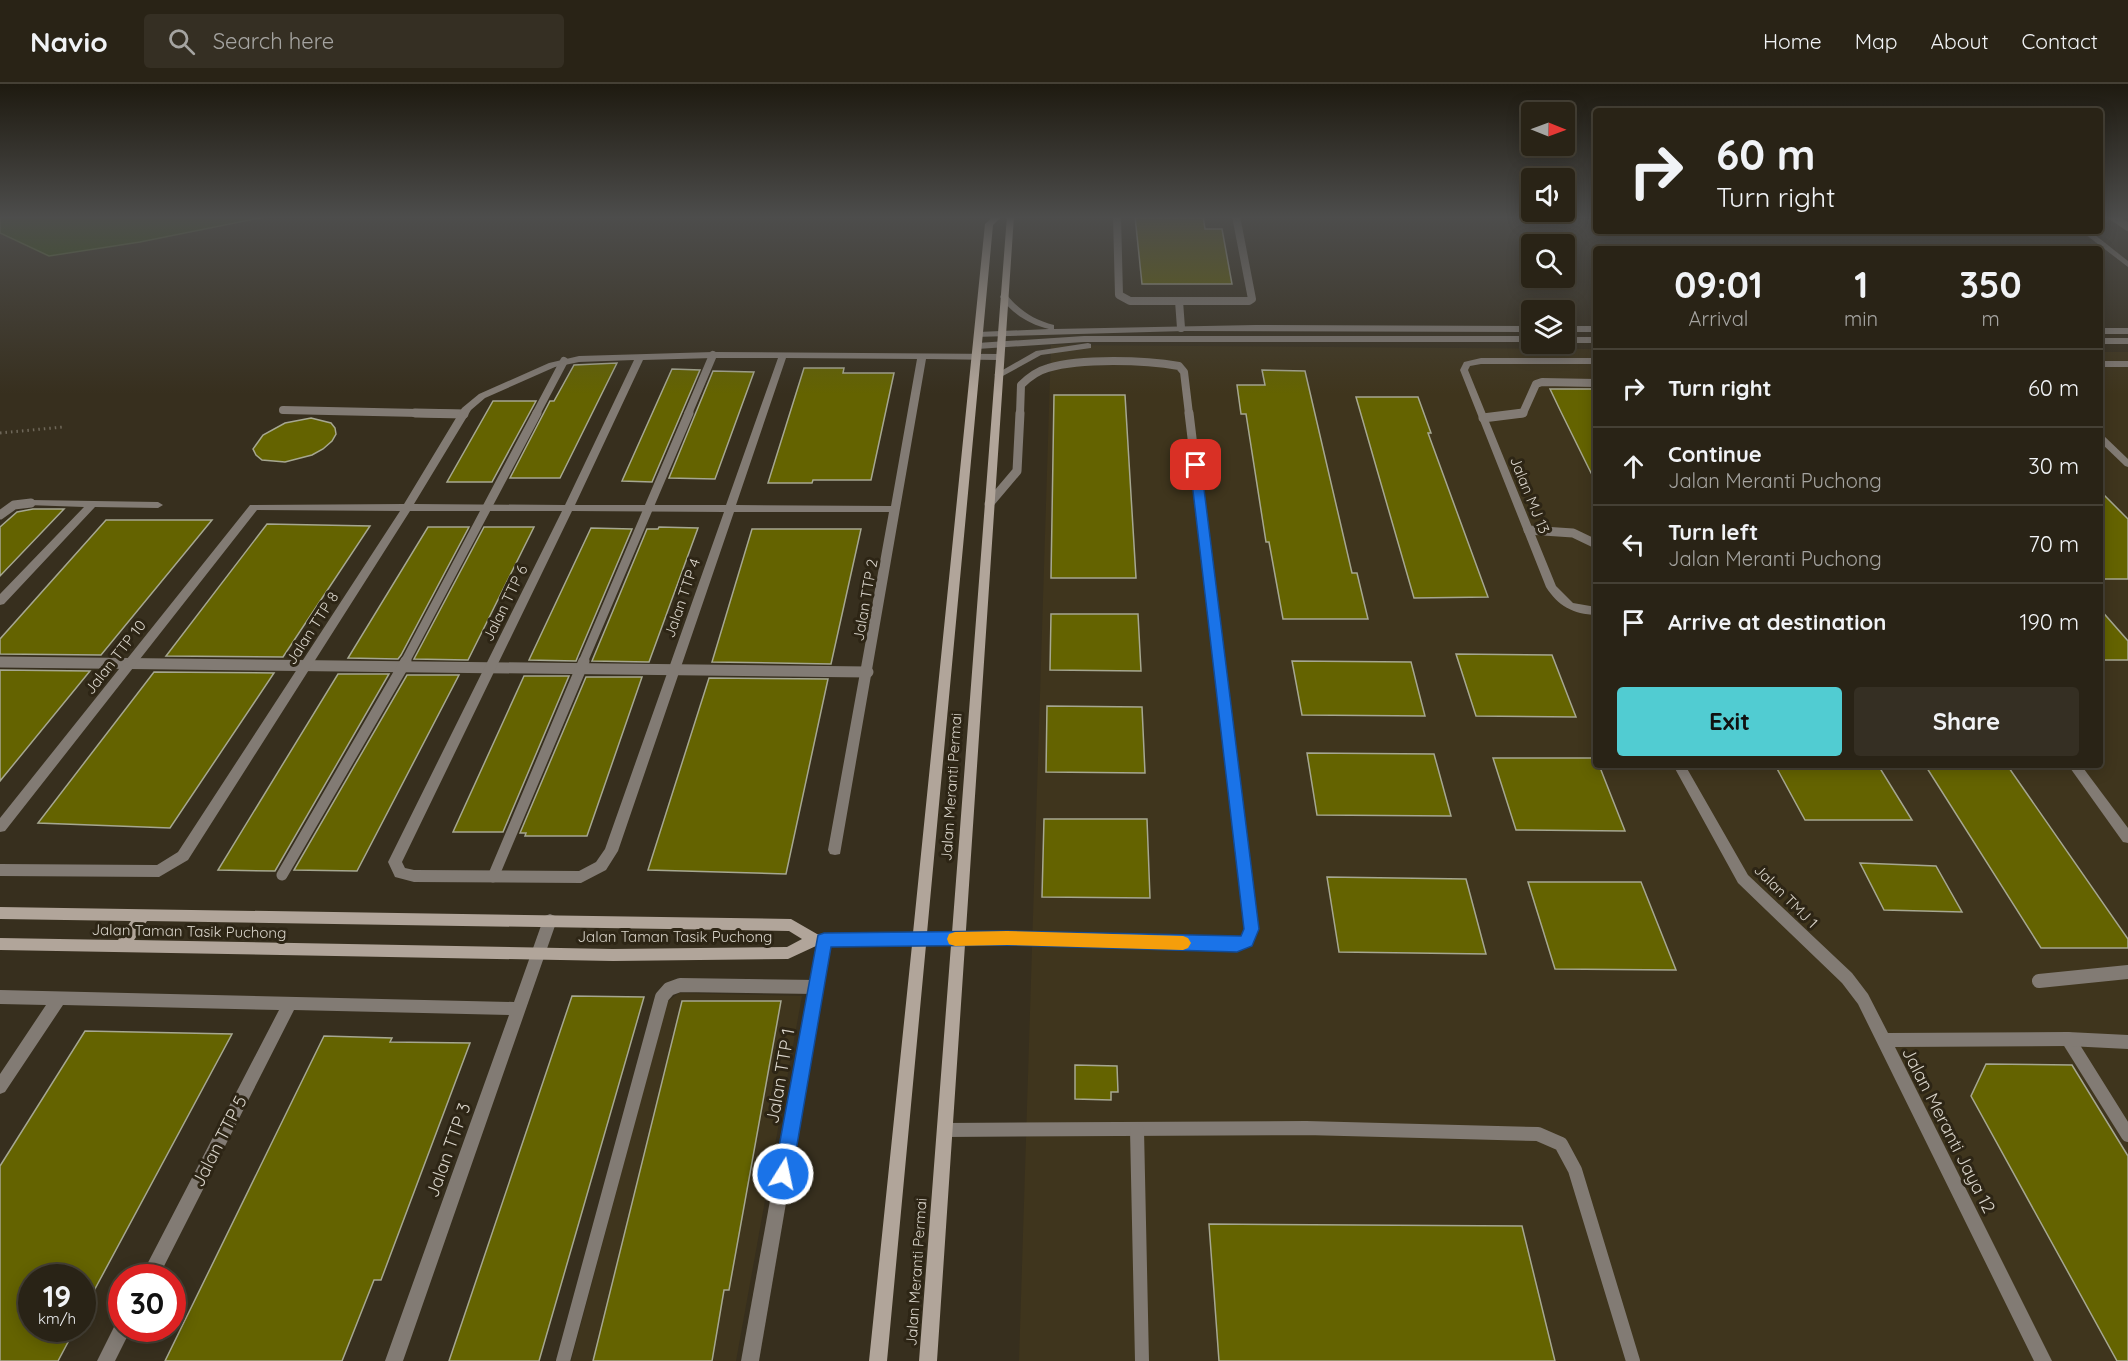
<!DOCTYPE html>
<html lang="en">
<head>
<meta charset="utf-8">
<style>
	:root { --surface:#292316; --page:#352f23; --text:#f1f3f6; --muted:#a5a4a1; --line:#454035; --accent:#51ccd2 }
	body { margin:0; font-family:Quicksand,sans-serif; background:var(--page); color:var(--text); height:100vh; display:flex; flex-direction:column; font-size:22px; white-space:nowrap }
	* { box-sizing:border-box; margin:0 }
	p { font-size:20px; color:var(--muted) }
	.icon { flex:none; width:33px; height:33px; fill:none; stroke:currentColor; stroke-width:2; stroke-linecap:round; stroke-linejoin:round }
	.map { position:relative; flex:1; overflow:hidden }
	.panel { position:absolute; left:1593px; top:162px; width:510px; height:522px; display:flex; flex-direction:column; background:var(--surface); border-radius:6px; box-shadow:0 3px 15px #0003,0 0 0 2px var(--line) }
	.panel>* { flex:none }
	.banner { position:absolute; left:1593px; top:24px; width:510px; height:126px; border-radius:6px; box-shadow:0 3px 15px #0003,0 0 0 2px var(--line); background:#292316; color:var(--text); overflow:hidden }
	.needle { width:39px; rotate:91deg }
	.buttons { position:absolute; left:1521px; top:18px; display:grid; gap:12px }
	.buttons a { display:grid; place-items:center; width:54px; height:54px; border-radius:6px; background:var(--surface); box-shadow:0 3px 15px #0003,0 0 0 2px var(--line); font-size:30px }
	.speed { position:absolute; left:18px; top:1180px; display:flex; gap:12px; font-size:30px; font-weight:700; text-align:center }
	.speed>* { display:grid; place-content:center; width:78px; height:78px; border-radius:50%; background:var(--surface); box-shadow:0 3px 15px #0003,0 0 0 2px var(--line); line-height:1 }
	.speed small { font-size:15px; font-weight:400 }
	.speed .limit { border:9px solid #d22; background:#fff; color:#111 }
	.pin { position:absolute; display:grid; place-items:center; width:51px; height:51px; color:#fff; margin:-26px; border-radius:12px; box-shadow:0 3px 9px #0006 }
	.me { position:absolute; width:66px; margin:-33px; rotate:10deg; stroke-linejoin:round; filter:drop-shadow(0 0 4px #0008) }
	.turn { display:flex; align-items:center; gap:21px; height:126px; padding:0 24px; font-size:27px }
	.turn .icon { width:78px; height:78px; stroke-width:2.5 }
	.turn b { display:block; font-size:42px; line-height:51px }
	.eta { display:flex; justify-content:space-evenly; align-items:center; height:102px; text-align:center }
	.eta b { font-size:36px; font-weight:700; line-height:42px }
	.cta { display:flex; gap:12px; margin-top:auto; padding:12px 24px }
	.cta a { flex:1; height:69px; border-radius:6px; background:var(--accent); color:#111; font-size:24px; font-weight:700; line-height:69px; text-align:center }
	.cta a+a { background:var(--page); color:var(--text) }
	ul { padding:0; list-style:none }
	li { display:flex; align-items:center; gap:18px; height:78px; padding:0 24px; border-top:2px solid var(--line) }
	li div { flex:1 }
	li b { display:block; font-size:22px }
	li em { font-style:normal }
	header { display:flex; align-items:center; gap:36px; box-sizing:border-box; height:84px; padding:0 30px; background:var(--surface); border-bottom:2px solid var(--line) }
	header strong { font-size:28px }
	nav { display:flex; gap:33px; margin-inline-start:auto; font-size:21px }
	.search { width:420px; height:54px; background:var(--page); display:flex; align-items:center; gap:15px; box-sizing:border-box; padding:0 21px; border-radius:6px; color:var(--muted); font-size:22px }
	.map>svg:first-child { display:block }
	.built { fill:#3f351d }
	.water { fill:#325308; stroke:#647a42; stroke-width:1.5 }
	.building { fill:#646300; stroke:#a6a791; stroke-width:1.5 }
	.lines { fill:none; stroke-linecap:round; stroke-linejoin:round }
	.path { stroke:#6f685a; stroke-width:3; stroke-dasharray:1.5 4; stroke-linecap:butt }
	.lane-far3 { stroke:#827b74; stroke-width:8 }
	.lane-far2 { stroke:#827b74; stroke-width:9 }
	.lane-far1 { stroke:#827b74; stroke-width:11 }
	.lane { stroke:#827b74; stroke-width:14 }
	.street { fill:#827b74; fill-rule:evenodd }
	.secondary { fill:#b1a59a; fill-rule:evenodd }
	.route { fill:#1a73e8; stroke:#114b97; stroke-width:1.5 }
	.slow { fill:#f59e0b }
	.labels { text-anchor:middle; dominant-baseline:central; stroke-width:6; stroke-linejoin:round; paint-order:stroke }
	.street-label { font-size:15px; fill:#d9d4ca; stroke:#2d2515 }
	.near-street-label { font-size:18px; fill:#d9d4ca; stroke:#2d2515 }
</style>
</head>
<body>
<header>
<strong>Navio</strong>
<div class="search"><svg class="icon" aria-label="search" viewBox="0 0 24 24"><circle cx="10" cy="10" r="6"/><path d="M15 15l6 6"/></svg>Search here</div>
<nav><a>Home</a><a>Map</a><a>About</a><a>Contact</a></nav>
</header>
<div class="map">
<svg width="2128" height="1277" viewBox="0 0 2128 1277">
	<rect width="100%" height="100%" fill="#372f1e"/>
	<g class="built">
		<path d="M1051 261 1596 265V681H2100V268H2128V1277H1019Z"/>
		<path d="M679 909 802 912 736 1277H571L667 918Z"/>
	</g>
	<path class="water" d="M0 132H270L140 158 49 172 0 149Z"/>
	<g class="building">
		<path d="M1135 132H1203L1205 145H1222L1232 200H1142Z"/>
		<path d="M617 279 560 394H510L550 317H554L574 281Z"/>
		<path d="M804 284H844L843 289H894L871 396H813L812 399H768Z"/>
		<path d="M672 285 700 286 652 398 622 397Z"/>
		<path d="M1262 286 1305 287 1352 489H1357L1368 535H1283L1269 458H1266L1246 330H1241L1237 301H1265Z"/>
		<path d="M713 287 754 288 715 395 669 394Z"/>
		<path d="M1550 305H1596V399L1561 328Z"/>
		<path d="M1054 311H1125L1136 494H1051Z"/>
		<path d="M1356 313H1418L1431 349H1428L1488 513 1414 514Z"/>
		<path d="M493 317H536L492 398H447Z"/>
		<path d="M311 334 331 339 335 344 336 350 332 357 323 365 312 371 285 378 262 376 256 371 253 365 263 351 285 339Z"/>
		<path d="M2100 407 2128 435V495H2100Z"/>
		<path d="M33 425H64L0 492V443L17 428Z"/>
		<path d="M106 436H212L101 571 0 570V555Z"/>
		<path d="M267 440 370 442 283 573 166 572Z"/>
		<path d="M428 443H469L401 571 398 575 348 574Z"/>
		<path d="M484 443H534L468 576 414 575Z"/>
		<path d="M659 443 698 444 649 578 592 577 647 445H658Z"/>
		<path d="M591 444 632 445 578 572 576 577 529 576Z"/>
		<path d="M752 445H861L831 580 712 578Z"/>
		<path d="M2100 525 2128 557V576H2100Z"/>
		<path d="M1051 530H1138L1141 587 1050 586Z"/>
		<path d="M1456 570 1552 571 1576 633 1476 632Z"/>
		<path d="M1292 577 1411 578 1425 632 1302 631Z"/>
		<path d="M0 586 90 587 0 697Z"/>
		<path d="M154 588 274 589 170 744 38 739Z"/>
		<path d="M338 590H389L275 787 218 786Z"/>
		<path d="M407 591H459L357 787 294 786Z"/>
		<path d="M524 592H569L503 748H453Z"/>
		<path d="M586 593H642L587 752H525L526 749H520Z"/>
		<path d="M709 594 828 595 786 790 648 786Z"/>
		<path d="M1047 622 1142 623 1145 689 1046 688Z"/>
		<path d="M1307 669 1434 670 1451 732 1317 731Z"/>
		<path d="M1493 674H1596V681H1599L1625 747 1516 746Z"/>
		<path d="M1775 681H1878L1912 736H1805Z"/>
		<path d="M1925 681H2007L2128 855V864H2041Z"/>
		<path d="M1044 735H1147L1150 814 1042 813Z"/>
		<path d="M1860 779 1936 782 1962 828 1884 826Z"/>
		<path d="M1327 793 1466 795 1486 870 1339 868Z"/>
		<path d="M1528 798H1641L1676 886 1555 885Z"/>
		<path d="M572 912 644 913 539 1277H449Z"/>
		<path d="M682 917H781L729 1206H724L712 1277H593Z"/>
		<path d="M85 947 232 950 82 1229V1194H32V1245H75L58 1277H0V1082Z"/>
		<path d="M324 952 392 954 390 958 470 959 381 1196H374L342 1277H165Z"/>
		<path d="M1986 980 2072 981 2128 1072V1277H2117L1971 1012Z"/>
		<path d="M1075 981 1117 982 1118 1008H1111V1016L1075 1015Z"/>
		<path d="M1209 1140 1522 1142 1555 1277H1219Z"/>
	</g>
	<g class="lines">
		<path class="path" d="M0 349 63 343"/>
		<g class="lane-far3">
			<path d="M1117 132 1119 211 1130 217H1249L1252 215 1236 132"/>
			<path d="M2112 132 2128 143"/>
			<path d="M1179 217 1181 244"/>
			<path d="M283 326 464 330"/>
			<path d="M536 330 564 277"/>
			<path d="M688 330 713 271"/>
			<path d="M1020 330 1021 301C1029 293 1037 287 1048 284 1081 274 1145 276 1179 282L1184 288 1189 330"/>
			<path d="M1517 330 1523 329 1536 300 1542 298 1596 299"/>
		</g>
		<g class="lane-far2">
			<path d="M415 329 464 330"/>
			<path d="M1189 329 1219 578"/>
			<path d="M1483 334 1523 329"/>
			<path d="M989 420 1017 387 1020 329"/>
			<path d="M0 431 14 421 31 419"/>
			<path d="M1528 446 1573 449 1596 460"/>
			<path d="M0 578H41"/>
			<path d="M405 578 537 329"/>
			<path d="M583 578 689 329"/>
		</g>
		<g class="lane-far1">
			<path d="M0 578 868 588"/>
			<path d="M282 791 406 577"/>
			<path d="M493 793 584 577"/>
			<path d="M958 855 1007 854 1237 861 1247 857 1251 845 1219 577"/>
			<path d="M2118 889 2128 888"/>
		</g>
		<g class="lane">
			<path d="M2039 897 2128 888"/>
			<path d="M2068 955 2128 1051"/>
			<path d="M944 1046 1306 1044 1538 1050 1561 1060 1575 1086 1633 1277"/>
			<path d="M1137 1046 1142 1277"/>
			<path d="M563 1277 662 913 669 905 680 901 816 903"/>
		</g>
		<g class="street">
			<path d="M2081 147H2090L2128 177V183Z"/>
			<path d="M1001 211H1007C1020 227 1034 236 1054 241V245L1255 241 1532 242V248L1185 247 975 253 974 251 978 248 1049 245C1028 240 1013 230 1000 213Z"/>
			<rect x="1564" y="242" width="32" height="6"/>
			<rect x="2100" y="244" width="28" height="6"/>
			<path d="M1084 252H1532V258H1084L977 265 973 262 977 259Z"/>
			<rect x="1564" y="253" width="32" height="6"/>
			<rect x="2100" y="254" width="28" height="6"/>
			<path d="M1088 259 1091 260V264L1041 271 1001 293 994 291 1036 267Z"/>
			<path d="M713 268 999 270 1003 273 999 276 926 275 840 770 835 771 830 770 828 766 889 428H734L618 767 606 786 581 799 414 798 395 793 388 778 562 427H410L188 776 159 793 0 792V780L157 781 178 768 400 427 257 426 5 747 0 748V734L250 421 404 420 462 324 479 310 549 279 579 272ZM713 274H778L726 421H575L643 276ZM786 274 917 275 891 422 736 421ZM634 276 565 421 414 420 471 326 485 314 555 283 579 278ZM572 427 724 428 605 765 596 778 579 787 414 786 405 784 402 778Z"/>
			<path d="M1481 274H1596V280H1481L1470 282 1468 286 1556 502 1573 519 1596 523V531C1573 530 1558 522 1546 503L1460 286 1464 278Z"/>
			<rect x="2100" y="277" width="28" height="6"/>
			<path d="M2100 350 2103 351 2128 375V383L2125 382 2100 358Z"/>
			<path d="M31 416 158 418 163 421 158 424 95 423 4 520 0 521V510L84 423 27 421V417Z"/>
			<path d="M1673 681H1685L1748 791 1852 889 1868 910 1888 949 2068 948 2128 951V965L2068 962 1895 963 2052 1277H2034L1858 920 1842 899 1738 799Z"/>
			<path d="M2068 681H2081L2128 744V759L2123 758Z"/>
			<path d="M550 830 555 832 557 836 403 1277H385L509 931 294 926 158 1194H140L279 926 63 921 5 1008 0 1010V990L46 921 0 920V906L514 918 543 836 545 832Z"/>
			<path d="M824 850 829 852 831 856 759 1277H741L817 856 819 852Z"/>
			<path d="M122 1236V1245H131L115 1277H97L116 1239Z"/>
		</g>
		<path class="secondary" d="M994 132H1002L993 141 927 849H952L1007 132H1014L937 1277H919L951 861H926L887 1277H869L912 861 816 862 788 875 613 877 0 866V854L118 856 131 837 0 835V823L791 835 817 850 913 849 985 140ZM147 837 789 847 802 855 787 863 613 865 134 856Z"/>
	</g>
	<linearGradient id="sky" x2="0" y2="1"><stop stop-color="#1e1a10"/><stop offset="0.43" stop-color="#4d4d4c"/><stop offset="1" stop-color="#4d4d4c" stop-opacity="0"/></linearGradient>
	<rect width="2128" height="310" fill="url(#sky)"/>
	<path class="route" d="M1196 378 1201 381 1259 845 1252 862 1237 868 1007 861 831 863 792 1090 790 1097 783 1099 777 1097 774 1090 818 851 824 849 1007 847 1241 852 1244 845 1190 381Z"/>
	<path class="slow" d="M1007 847 1183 852 1188 854 1191 859 1188 864 1183 866 1007 861 955 862 949 860 947 855 949 850 955 848Z"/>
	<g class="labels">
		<g class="street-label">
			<text transform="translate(1530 411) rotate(68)">Jalan MJ 13</text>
			<text transform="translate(682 514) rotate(-71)">Jalan TTP 4</text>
			<text transform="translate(865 516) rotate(-80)">Jalan TTP 2</text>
			<text transform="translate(505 519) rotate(-64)">Jalan TTP 6</text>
			<text transform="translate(312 544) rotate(-57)">Jalan TTP 8</text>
			<text transform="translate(115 573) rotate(-52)">Jalan TTP 10</text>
			<text transform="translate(951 703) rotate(-86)">Jalan Meranti Permai</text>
			<text transform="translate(1786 812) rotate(45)">Jalan TMJ 1</text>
			<text transform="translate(189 847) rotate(1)">Jalan Taman Tasik Puchong</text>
			<text x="675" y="852">Jalan Taman Tasik Puchong</text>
			<text transform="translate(916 1188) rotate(-86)">Jalan Meranti Permai</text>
		</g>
		<g class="near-street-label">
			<text transform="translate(780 992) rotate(-80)">Jalan TTP 1</text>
			<text transform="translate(1949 1046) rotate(63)">Jalan Meranti Jaya 12</text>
			<text transform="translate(219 1057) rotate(-63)">Jalan TTP 5</text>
			<text transform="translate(448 1066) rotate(-70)">Jalan TTP 3</text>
		</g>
	</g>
</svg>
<div class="buttons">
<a><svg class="needle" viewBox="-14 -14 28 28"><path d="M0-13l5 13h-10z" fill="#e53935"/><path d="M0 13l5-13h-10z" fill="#a5a4a1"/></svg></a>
<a><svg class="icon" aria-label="sound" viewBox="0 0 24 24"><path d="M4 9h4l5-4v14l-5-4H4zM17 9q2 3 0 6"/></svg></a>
<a><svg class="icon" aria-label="search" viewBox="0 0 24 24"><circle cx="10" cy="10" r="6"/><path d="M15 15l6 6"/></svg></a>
<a><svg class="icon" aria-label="layers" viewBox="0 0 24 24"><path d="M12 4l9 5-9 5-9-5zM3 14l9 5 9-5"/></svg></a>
</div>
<div class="speed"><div>19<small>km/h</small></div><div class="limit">30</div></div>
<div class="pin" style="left:1196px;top:381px;background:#d93025"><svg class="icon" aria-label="arrive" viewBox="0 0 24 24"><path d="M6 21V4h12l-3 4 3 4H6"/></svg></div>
<svg class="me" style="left:783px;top:1090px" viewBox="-20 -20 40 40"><circle r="17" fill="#1a73e8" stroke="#fff" stroke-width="3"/><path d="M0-11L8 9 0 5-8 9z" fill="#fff"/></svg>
<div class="banner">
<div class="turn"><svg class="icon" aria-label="right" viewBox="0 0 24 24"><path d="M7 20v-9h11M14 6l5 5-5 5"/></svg><div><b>60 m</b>Turn right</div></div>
</div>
<section class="panel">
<div class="eta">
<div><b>09:01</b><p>Arrival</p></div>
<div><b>1</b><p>min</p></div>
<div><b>350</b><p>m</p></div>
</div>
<ul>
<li><svg class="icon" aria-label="right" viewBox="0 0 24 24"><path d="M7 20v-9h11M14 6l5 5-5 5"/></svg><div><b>Turn right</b></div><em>60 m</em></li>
<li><svg class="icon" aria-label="ahead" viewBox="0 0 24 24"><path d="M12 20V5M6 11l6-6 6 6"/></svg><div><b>Continue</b><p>Jalan Meranti Puchong</p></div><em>30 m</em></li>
<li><svg class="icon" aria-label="left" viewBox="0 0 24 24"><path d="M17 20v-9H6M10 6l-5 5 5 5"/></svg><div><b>Turn left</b><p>Jalan Meranti Puchong</p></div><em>70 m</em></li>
<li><svg class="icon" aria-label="arrive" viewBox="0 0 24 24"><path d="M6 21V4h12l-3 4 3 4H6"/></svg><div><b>Arrive at destination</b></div><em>190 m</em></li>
</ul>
<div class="cta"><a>Exit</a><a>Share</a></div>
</section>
</div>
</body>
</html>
